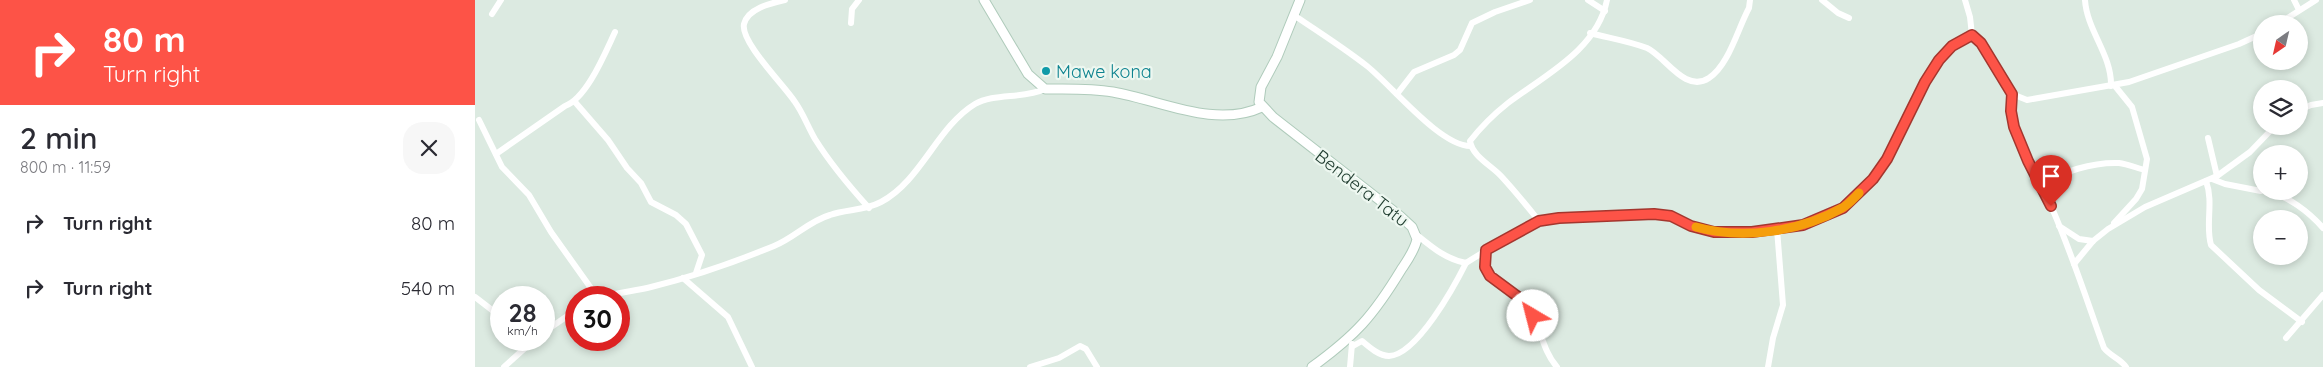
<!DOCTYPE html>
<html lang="en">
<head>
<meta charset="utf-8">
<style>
	:root { --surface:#fff; --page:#f7f7f7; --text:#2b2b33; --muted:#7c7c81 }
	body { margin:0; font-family:Quicksand,sans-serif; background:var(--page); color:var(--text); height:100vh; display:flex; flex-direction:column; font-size:19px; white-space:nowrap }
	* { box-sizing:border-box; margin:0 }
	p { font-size:16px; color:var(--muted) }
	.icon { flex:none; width:28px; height:28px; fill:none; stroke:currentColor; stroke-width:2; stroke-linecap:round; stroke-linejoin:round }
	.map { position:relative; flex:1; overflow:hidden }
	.drawer { display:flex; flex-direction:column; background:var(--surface); width:475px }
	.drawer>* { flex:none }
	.top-card { background:#fd5347; color:#fff; overflow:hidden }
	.needle { width:32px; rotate:214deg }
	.buttons { position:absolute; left:1778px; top:15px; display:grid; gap:10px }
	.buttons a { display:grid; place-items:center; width:55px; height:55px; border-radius:50%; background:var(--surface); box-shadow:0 2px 8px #0003; font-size:25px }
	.speed { position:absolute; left:15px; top:286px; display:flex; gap:10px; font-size:25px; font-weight:700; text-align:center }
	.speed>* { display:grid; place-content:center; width:65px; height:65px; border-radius:50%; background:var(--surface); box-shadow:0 2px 8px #0003; line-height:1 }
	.speed small { font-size:12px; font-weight:400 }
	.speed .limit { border:8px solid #d22; background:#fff; color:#111 }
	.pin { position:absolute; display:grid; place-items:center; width:42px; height:42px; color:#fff; margin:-51px -21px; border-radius:50% 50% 50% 0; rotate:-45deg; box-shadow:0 0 5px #0007 }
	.pin .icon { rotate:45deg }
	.me { position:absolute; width:55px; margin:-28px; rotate:323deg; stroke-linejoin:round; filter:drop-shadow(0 0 4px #0008) }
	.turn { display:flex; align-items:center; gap:18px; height:105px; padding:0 20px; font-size:22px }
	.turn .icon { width:65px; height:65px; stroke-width:2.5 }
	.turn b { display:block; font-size:35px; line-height:42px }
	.round { display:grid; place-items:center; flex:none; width:52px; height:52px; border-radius:20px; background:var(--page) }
	.head { display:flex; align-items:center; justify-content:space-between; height:85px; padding:0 20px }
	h1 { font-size:30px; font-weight:600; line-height:38px }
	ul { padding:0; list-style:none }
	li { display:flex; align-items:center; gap:15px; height:65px; padding:0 20px }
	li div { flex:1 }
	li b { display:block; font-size:19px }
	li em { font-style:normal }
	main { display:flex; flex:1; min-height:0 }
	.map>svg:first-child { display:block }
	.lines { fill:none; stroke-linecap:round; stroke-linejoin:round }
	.secondary-casing { stroke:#afcbbb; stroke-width:11 }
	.street { stroke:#fff; stroke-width:6 }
	.secondary { stroke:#fff; stroke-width:9 }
	.route-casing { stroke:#a4362e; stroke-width:12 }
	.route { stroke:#fd5347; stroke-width:9 }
	.slow { stroke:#f59e0b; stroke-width:9 }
	.culture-dot { fill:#0f9aa8; stroke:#edf7f0; stroke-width:2 }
	.labels { text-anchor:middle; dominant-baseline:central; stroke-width:4.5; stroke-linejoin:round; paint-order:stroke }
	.culture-label { font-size:18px; fill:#0d838f; stroke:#edf7f0; text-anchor:start }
	.street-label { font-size:18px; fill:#1d3a2d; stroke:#edf7f0 }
</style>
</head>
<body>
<main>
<section class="drawer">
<div class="top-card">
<div class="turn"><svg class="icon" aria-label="right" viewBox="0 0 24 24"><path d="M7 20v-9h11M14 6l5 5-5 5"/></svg><div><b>80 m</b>Turn right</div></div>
</div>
<div class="head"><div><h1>2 min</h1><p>800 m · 11:59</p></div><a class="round"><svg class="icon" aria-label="close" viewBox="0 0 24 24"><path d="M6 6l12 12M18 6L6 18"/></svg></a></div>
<ul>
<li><svg class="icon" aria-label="right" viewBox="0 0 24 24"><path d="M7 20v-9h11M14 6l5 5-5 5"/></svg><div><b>Turn right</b></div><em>80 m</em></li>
<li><svg class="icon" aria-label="right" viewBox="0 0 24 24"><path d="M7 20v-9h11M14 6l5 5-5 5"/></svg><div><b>Turn right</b></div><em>540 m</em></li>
</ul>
</section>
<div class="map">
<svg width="1848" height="367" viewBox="0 0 1848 367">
	<rect width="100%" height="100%" fill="#dceae1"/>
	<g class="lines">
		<g class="secondary-casing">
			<g id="secondary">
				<path d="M509 0 553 74 570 89C593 89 615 88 638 92 685 100 740 129 787 107"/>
				<path d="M825 0 802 57 786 87 784 102 798 117 925 216 937 227 942 239C940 250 932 261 926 270 898 316 881 335 837 367"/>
			</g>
		</g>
		<g class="street">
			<path d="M310 0C297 3 273 8 269 24 265 42 310 86 320 102 328 113 333 127 340 139 355 163 375 187 394 208"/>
			<path d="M1113 0 1130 11"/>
			<path d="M1347 0 1363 13 1374 18"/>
			<path d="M1490 0 1495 17 1497 35"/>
			<path d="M1610 0C1612 31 1637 55 1636 86"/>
			<path d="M1819 0 1824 10"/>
			<path d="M17 14 26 0"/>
			<path d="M820 16C844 32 869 48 892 66 917 86 966 147 996 146"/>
			<path d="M376 23 377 9 384 0"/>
			<path d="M1803 24 1841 0"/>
			<path d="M1115 33C1134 38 1154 41 1172 48 1190 56 1210 94 1234 78 1254 65 1263 28 1274 8L1275 0"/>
			<path d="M922 94 939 72 979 55 985 50 997 23 1020 12 1055 0"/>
			<path d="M1537 94C1535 137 1560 170 1577 208 1597 254 1612 301 1629 348 1635 356 1646 359 1651 367"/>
			<path d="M100 102 133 140 152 168 166 183 176 202 201 215 211 224 227 255 221 273"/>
			<path d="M1824 110 1836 105 1848 103"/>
			<path d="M4 120 27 167 54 195 76 232 123 298"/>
			<path d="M1733 138 1742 176"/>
			<path d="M21 154 90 106C112 98 130 53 140 32"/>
			<path d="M1737 179 1750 184 1786 191"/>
			<path d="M1731 181C1739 203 1730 224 1736 245L1784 290 1827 322"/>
			<path d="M1565 185C1587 172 1617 162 1644 163 1652 164 1662 168 1670 170"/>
			<path d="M1792 191C1813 196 1834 212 1848 228"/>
			<path d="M1064 221C1052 206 1039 190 1026 176 1017 166 997 156 995 141 1006 127 1019 114 1033 103 1070 75 1122 50 1132 0"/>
			<path d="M1639 223 1661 199 1667 189 1672 159 1657 107 1640 86"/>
			<path d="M1584 226 1604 239 1618 241"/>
			<path d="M942 235C958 248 971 259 991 263 1008 252 1026 242 1044 233 1050 229 1057 224 1063 221 1078 216 1179 212 1195 216 1209 219 1222 228 1237 232 1257 236 1312 231 1331 224 1359 212 1379 203 1399 179 1433 136 1443 57 1497 35L1506 43 1533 90 1537 94 1552 100 1654 82 1764 44 1786 34"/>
			<path d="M1011 250C1008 288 1028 279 1049 302 1066 320 1065 348 1082 367"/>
			<path d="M1599 264 1618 241 1633 229 1670 207 1742 176 1775 152 1800 126"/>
			<path d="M208 278 253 317 277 367"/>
			<path d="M0 297 26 317"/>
			<path d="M124 298C142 293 159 291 176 287 217 277 260 262 299 246 319 238 334 221 355 215 372 209 389 211 406 202 446 181 462 127 500 104 519 93 548 99 570 89"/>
			<path d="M69 332 101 310"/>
			<path d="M1811 338 1848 295"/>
			<path d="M878 346 887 341C894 347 904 356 914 356 942 355 980 285 991 263"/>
			<path d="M29 367 59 340"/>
			<path d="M555 367 584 358 605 346 611 349 622 367"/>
			<path d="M875 367 877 344"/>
			<path d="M1293 367 1298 338 1308 305 1302 229"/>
		</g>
		<use href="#secondary" class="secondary"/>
	</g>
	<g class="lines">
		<g class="route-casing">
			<path id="route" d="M1058 316 1050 302 1015 276 1010 267 1011 250 1064 221 1084 218 1179 214 1196 216 1216 226 1239 232H1277L1328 225 1368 208 1398 179 1412 159 1450 82 1464 60 1477 46 1497 35 1506 43 1537 94 1536 111 1539 127 1553 161 1576 206"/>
		</g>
		<use href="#route" class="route"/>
		<path class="slow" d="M1221 227C1267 240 1325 232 1367 208 1373 205 1379 198 1384 193"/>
	</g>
	<circle class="culture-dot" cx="571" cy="71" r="5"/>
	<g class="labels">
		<g class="culture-label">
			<text x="581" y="71">Mawe kona</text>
		</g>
		<g class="street-label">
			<text transform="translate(887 188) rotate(38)">Bendera Tatu</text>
		</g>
	</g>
</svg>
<div class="buttons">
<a><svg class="needle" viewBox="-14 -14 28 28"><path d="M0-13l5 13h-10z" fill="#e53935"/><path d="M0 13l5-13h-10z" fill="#7c7c81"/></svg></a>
<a><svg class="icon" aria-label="layers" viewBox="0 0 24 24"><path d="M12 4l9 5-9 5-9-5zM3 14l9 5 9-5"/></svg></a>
<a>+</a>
<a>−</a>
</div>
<div class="speed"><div>28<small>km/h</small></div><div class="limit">30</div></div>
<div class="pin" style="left:1576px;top:206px;background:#d93025"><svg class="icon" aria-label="arrive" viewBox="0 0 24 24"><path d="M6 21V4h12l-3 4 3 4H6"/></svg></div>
<svg class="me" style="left:1058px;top:316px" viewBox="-20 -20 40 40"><circle r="19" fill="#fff"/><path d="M0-13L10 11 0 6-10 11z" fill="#fd5347"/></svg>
</div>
</main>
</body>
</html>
